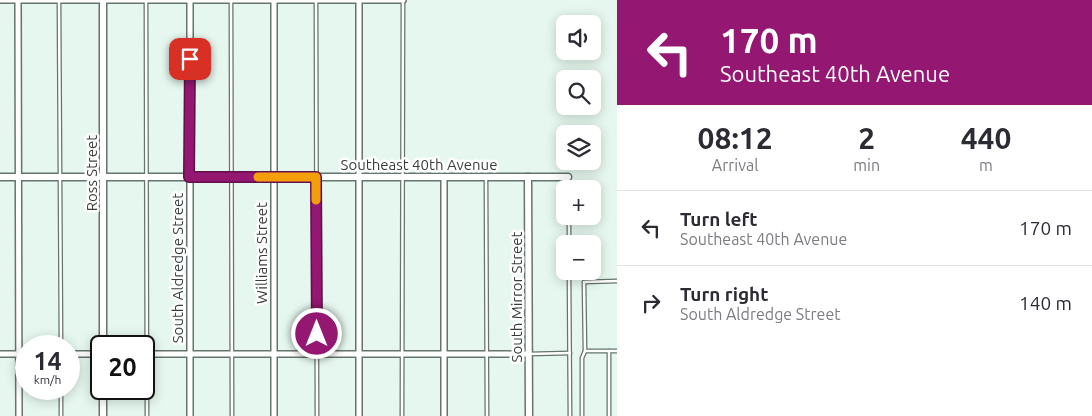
<!DOCTYPE html>
<html lang="en">
<head>
<meta charset="utf-8">
<style>
	:root { --surface:#fff; --page:#f2f2f3; --text:#2b2b33; --muted:#7c7c81; --line:#e1e1e2 }
	body { margin:0; font-family:Ubuntu,sans-serif; background:var(--page); color:var(--text); height:100vh; display:flex; flex-direction:column; font-size:19px; white-space:nowrap }
	* { box-sizing:border-box; margin:0 }
	p { font-size:16px; color:var(--muted) }
	.icon { flex:none; width:28px; height:28px; fill:none; stroke:currentColor; stroke-width:2; stroke-linecap:round; stroke-linejoin:round }
	.map { position:relative; flex:1; overflow:hidden }
	.panel { display:flex; flex-direction:column; background:var(--surface); width:475px }
	.panel>* { flex:none }
	.banner { background:#941771; color:#fff; overflow:hidden }
	.fabs { position:absolute; left:556px; top:15px; display:grid; gap:10px }
	.fabs a { display:grid; place-items:center; width:45px; height:45px; border-radius:8px; background:var(--surface); box-shadow:0 2px 12px #0003; font-size:25px }
	.speed { position:absolute; left:15px; top:335px; display:flex; gap:10px; font-size:25px; font-weight:700; text-align:center }
	.speed>* { display:grid; place-content:center; width:65px; height:65px; border-radius:50%; background:var(--surface); box-shadow:0 2px 12px #0003; line-height:1 }
	.speed small { font-size:12px; font-weight:400 }
	.speed .limit { border:2px solid #111; border-radius:8px; background:#fff; color:#111 }
	.pin { position:absolute; display:grid; place-items:center; width:42px; height:42px; color:#fff; margin:-21px; border-radius:10px; box-shadow:0 2px 8px #0006 }
	.me { position:absolute; width:55px; margin:-28px; rotate:0deg; stroke-linejoin:round; filter:drop-shadow(0 0 4px #0008) }
	.turn { display:flex; align-items:center; gap:18px; height:105px; padding:0 20px; font-size:22px }
	.turn .icon { width:65px; height:65px; stroke-width:2.5 }
	.turn b { display:block; font-size:35px; line-height:42px }
	.eta { display:flex; justify-content:space-evenly; align-items:center; height:85px; text-align:center }
	.eta b { font-size:30px; font-weight:700; line-height:35px }
	ul { padding:0; list-style:none }
	li { display:flex; align-items:center; gap:15px; height:75px; padding:0 20px; border-top:1px solid var(--line) }
	li div { flex:1 }
	li b { display:block; font-size:19px }
	li em { font-style:normal }
	main { display:flex; flex:1; min-height:0 }
	.map>svg:first-child { display:block }
	.lines { fill:none; stroke-linecap:round; stroke-linejoin:round }
	.service-casing { stroke:#65746c; stroke-width:5 }
	.minor-casing { stroke:#65746c; stroke-width:8 }
	.tertiary-casing { stroke:#65746c; stroke-width:9 }
	.service { stroke:#fff; stroke-width:2.5 }
	.minor { stroke:#fff; stroke-width:5 }
	.tertiary { stroke:#fff; stroke-width:6 }
	.route-casing { stroke:#600f49; stroke-width:12 }
	.route { stroke:#941771; stroke-width:9 }
	.slow { stroke:#f59e0b; stroke-width:9 }
	.labels { text-anchor:middle; dominant-baseline:central; stroke-width:5; stroke-linejoin:round; paint-order:stroke }
	.street-label { font-size:15px; fill:#383f3b; stroke:#fff }
</style>
</head>
<body>
<main>
<div class="map">
<svg width="617" height="416" viewBox="0 0 617 416">
	<rect width="100%" height="100%" fill="#e5f7ee"/>
	<g class="lines">
		<g class="service-casing">
			<g id="service">
				<path d="M231 0 232 416"/>
				<path d="M316 0 317 416"/>
				<path d="M59 1 61 346"/>
				<path d="M146 1 147 416"/>
				<path d="M486 178 487 416"/>
				<path d="M568 178V189"/>
				<path d="M569 216V244"/>
				<path d="M569 271 570 416"/>
				<path d="M585 351H609V416"/>
				<path d="M609 351H617"/>
				<path d="M529 354 570 353"/>
				<path d="M61 389V416"/>
				<path d="M402 416 403 0"/>
				<path d="M582 416V358L585 351 584 282 617 281"/>
			</g>
		</g>
		<g class="minor-casing">
			<g id="minor">
				<path d="M0 0H189"/>
				<path d="M18 0 19 416"/>
				<path d="M191 0H403"/>
				<path d="M274 0V416"/>
				<path d="M0 354H26"/>
				<path d="M69 354H101"/>
				<path d="M144 354H529"/>
				<path d="M190 416V0"/>
				<path d="M359 416V0"/>
				<path d="M444 416V177"/>
			</g>
		</g>
		<g class="tertiary-casing">
			<g id="tertiary">
				<path d="M103 0V346"/>
				<path d="M0 177H568"/>
				<path d="M528 177 529 416"/>
				<path d="M103 389V416"/>
			</g>
		</g>
		<use href="#service" class="service"/>
		<use href="#minor" class="minor"/>
		<use href="#tertiary" class="tertiary"/>
	</g>
	<g class="lines">
		<g class="route-casing">
			<path id="route" d="M190 59 189 177H316L317 334"/>
		</g>
		<use href="#route" class="route"/>
		<path class="slow" d="M258 177H316V200"/>
	</g>
	<g class="labels">
		<g class="street-label">
			<text x="419" y="164">Southeast 40th Avenue</text>
			<text transform="translate(91 173) rotate(-90)">Ross Street</text>
			<text transform="translate(261 253) rotate(-90)">Williams Street</text>
			<text transform="translate(177 268) rotate(-90)">South Aldredge Street</text>
			<text transform="translate(516 297) rotate(-90)">South Mirror Street</text>
		</g>
	</g>
</svg>
<div class="fabs">
<a><svg class="icon" aria-label="sound" viewBox="0 0 24 24"><path d="M4 9h4l5-4v14l-5-4H4zM17 9q2 3 0 6"/></svg></a>
<a><svg class="icon" aria-label="search" viewBox="0 0 24 24"><circle cx="10" cy="10" r="6"/><path d="M15 15l6 6"/></svg></a>
<a><svg class="icon" aria-label="layers" viewBox="0 0 24 24"><path d="M12 4l9 5-9 5-9-5zM3 14l9 5 9-5"/></svg></a>
<a>+</a>
<a>−</a>
</div>
<div class="speed"><div>14<small>km/h</small></div><div class="limit">20</div></div>
<div class="pin" style="left:190px;top:59px;background:#d93025"><svg class="icon" aria-label="arrive" viewBox="0 0 24 24"><path d="M6 21V4h12l-3 4 3 4H6"/></svg></div>
<svg class="me" style="left:317px;top:334px" viewBox="-20 -20 40 40"><circle r="17" fill="#941771" stroke="#fff" stroke-width="3"/><path d="M0-11L8 9 0 5-8 9z" fill="#fff"/></svg>
</div>
<section class="panel">
<div class="banner">
<div class="turn"><svg class="icon" aria-label="left" viewBox="0 0 24 24"><path d="M17 20v-9H6M10 6l-5 5 5 5"/></svg><div><b>170 m</b>Southeast 40th Avenue</div></div>
</div>
<div class="eta">
<div><b>08:12</b><p>Arrival</p></div>
<div><b>2</b><p>min</p></div>
<div><b>440</b><p>m</p></div>
</div>
<ul>
<li><svg class="icon" aria-label="left" viewBox="0 0 24 24"><path d="M17 20v-9H6M10 6l-5 5 5 5"/></svg><div><b>Turn left</b><p>Southeast 40th Avenue</p></div><em>170 m</em></li>
<li><svg class="icon" aria-label="right" viewBox="0 0 24 24"><path d="M7 20v-9h11M14 6l5 5-5 5"/></svg><div><b>Turn right</b><p>South Aldredge Street</p></div><em>140 m</em></li>
</ul>
</section>
</main>
</body>
</html>
